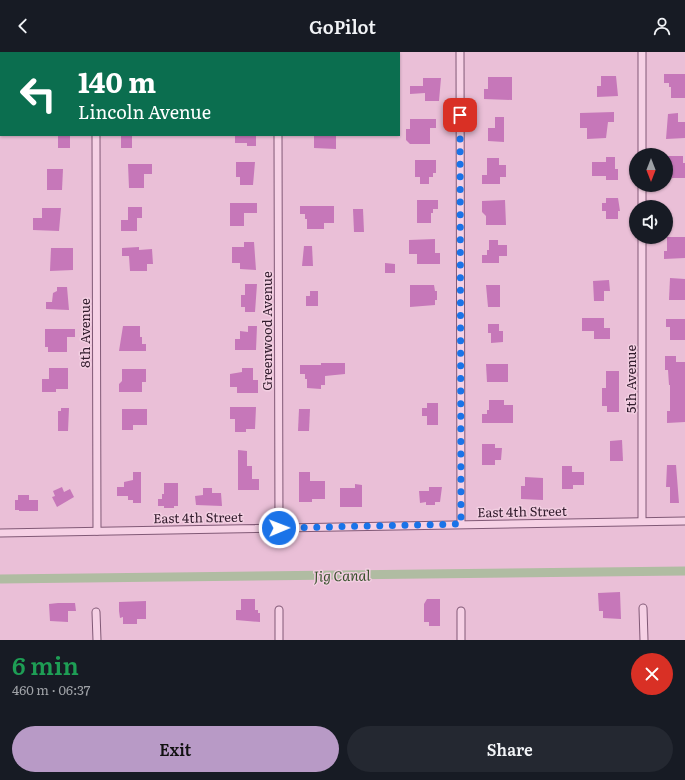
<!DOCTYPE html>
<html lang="en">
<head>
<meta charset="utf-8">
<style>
	:root { --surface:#171b24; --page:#242831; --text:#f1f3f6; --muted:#9ea1a6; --accent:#b89ac6 }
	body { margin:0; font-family:Literata,serif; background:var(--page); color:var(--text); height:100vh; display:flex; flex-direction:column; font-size:15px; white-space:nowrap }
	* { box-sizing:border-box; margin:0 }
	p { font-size:13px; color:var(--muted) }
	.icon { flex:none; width:22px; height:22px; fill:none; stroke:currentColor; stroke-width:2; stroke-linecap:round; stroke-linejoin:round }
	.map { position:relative; height:588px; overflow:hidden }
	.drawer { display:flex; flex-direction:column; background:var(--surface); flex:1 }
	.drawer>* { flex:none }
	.banner { position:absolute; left:0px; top:0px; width:400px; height:84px; box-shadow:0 1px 3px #0004; background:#0b6e4f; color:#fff; overflow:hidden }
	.needle { width:26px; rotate:180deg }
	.buttons { position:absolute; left:629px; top:96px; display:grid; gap:8px }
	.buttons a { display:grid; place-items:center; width:44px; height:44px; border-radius:50%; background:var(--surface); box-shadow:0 1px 3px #0004; font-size:20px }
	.pin { position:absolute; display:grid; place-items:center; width:34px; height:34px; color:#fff; margin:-17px; border-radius:8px; box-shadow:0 2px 6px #0006 }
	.me { position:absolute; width:44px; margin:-22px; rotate:89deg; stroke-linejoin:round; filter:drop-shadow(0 0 3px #0008) }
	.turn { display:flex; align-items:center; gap:14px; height:84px; padding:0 12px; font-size:18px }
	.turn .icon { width:52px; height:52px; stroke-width:2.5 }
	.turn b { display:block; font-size:28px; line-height:34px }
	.round { display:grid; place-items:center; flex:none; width:42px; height:42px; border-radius:21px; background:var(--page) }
	.head { display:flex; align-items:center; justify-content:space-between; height:68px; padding:0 12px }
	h1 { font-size:24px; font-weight:600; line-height:30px; color:#1e9e55 }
	.action { display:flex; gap:8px; margin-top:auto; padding:8px 12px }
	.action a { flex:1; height:46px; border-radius:24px; background:var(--accent); color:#111; font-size:16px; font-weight:600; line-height:46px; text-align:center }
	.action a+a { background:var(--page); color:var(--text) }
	header { display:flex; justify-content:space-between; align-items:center; height:52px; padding:0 12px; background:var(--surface); font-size:18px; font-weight:600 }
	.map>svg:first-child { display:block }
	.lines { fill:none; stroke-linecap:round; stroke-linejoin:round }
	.canal { stroke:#b0bca2; stroke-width:9 }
	.building { fill:#c677b9 }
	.minor-casing { stroke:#815976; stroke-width:9 }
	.minor { stroke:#f6d1e5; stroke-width:7 }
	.route { stroke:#1a73e8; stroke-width:7; stroke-dasharray:0 12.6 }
	.labels { text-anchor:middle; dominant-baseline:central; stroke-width:3; stroke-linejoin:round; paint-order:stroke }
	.street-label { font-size:13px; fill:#321c2d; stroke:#f2cee1 }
	.water-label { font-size:14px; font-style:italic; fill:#38512c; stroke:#f2cee1 }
</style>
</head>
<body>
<header><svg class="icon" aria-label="back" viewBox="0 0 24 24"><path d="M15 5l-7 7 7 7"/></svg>GoPilot<svg class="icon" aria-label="person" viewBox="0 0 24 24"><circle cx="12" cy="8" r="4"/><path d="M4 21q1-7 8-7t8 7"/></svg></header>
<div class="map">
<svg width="685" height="588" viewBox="0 0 685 588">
	<rect width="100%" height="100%" fill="#eabfd7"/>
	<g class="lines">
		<path class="canal" d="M0 527 685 519"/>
	</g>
	<g class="building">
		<path d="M664 22H685V46H671V35H669V31H664Z"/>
		<path d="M601 24H616L618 44 597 45V34H601Z"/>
		<path d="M488 25H512V48L484 47V37H488Z"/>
		<path d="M423 26H441L439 49H425V41L410 42V34H423Z"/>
		<path d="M614 60V70H608L606 86 587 87V76H580V61Z"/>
		<path d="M678 61V70H685V86L666 87 668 62Z"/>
		<path d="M495 65H504V90L488 89V76H495Z"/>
		<path d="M410 67H436V76H430V92H410L406 88V77H410Z"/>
		<rect x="58" y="83" width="12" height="13"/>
		<rect x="121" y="83" width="11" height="13"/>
		<path d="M235 83H256V94H247V91H235Z"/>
		<path d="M314 83H336V97L314 96Z"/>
		<path d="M666 104H683V111H685V126H672L670 112H666Z"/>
		<path d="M606 105H615V117H618V128H606V124H592V110H606Z"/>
		<path d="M487 106H499V113H506V125H500V132H482V123H487Z"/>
		<path d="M415 108H436V121H433V125H429V132H420V125H415Z"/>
		<path d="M236 110H255L253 133H240V125H236Z"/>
		<path d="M128 112H152V122H144V136H129Z"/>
		<path d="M47 117H63L62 138H47Z"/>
		<path d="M606 146H618L620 159H618V167H606V159H602V151H606Z"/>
		<path d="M417 148H438V157H433V161H431V171H417Z"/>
		<path d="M505 148 506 173H486V164L482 160V149Z"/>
		<path d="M230 151H257V161H244V174H230Z"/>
		<path d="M300 154H334V171H324V177H307V167H305V162H300Z"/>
		<path d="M128 155H142V166H137V179H121V168H128Z"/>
		<path d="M42 156H61L59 179 33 178V166H42Z"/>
		<path d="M353 157H363L364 180H354Z"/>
		<path d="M667 185H685V206L664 207V199H667Z"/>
		<path d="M435 187V201H440V212H417V202H409V188Z"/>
		<path d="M489 188H498V193H507V204H499V211H482V203H487V198H489Z"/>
		<path d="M244 190H254L256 218 240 217V211H232V195H244Z"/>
		<path d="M304 194H312L313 214H302Z"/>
		<path d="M139 195V198L152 197 153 212H147V219H130L129 204H122V196Z"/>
		<path d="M51 196H73V218L50 219Z"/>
		<path d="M385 211 395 212V221H385Z"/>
		<path d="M670 226 685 227V248H669Z"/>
		<path d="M609 228 610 239H604V249H594L593 229Z"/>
		<path d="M245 232H257L255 260H245V255H241V243H245Z"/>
		<path d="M410 233H434L435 239H437V248H435V253L410 255Z"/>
		<path d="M486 233H500V255H488Z"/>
		<path d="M57 235H67L69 258 46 257V250H52L53 241 57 239Z"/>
		<path d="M310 239H318V254H306V244H310Z"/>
		<path d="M582 266H604V276H610V287H594V279H582Z"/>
		<path d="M666 267H685V288H670V275H666Z"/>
		<path d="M488 272H499V279H503V290L491 291V281H488Z"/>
		<path d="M123 274H140V285H142V292H146V299H119Z"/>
		<path d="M248 274H257L256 298H235V287H240V279L248 280Z"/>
		<path d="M45 277H75V285H67V300H48V295H45Z"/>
		<path d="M665 304H676V310H685V370L667 371V359H670V333H669L668 318H665Z"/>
		<path d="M321 311H345V322L325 324V333H321V337L307 336V327H305V322H300V313H321Z"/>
		<path d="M486 312H508V330H487Z"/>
		<path d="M49 316H68V337H56V340H42V327H49Z"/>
		<path d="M242 316H253V328H258V341H237V335H230V322L242 320Z"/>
		<path d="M122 317H146V330H142V340H119V332L122 329Z"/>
		<path d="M606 319H619V360H607V354H602V336H606Z"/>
		<path d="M489 348H504V353H513V371H482V362H487V358H489Z"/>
		<path d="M427 351H438V373H427V364H422V356H427Z"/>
		<path d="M230 355H256L255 377H246V380H235V367H230Z"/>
		<path d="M61 356H69L68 379H58V359H61Z"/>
		<path d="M122 357H147V373H133V378H122Z"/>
		<path d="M299 357H310L309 379H298Z"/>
		<path d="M622 388 623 409H610V389Z"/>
		<path d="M482 392H495V396H502L501 408H495V413H482Z"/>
		<path d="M238 398 247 399V414H252V427H259V438H238Z"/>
		<path d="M667 413H676L679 451H670V435H666Z"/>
		<path d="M562 414H572V420H584V433H573V437H562Z"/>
		<path d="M133 420H141V451H133V448H128V444H117V435H124V430L133 428Z"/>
		<path d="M299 420H310V429H325V447H312V450H299Z"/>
		<path d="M525 425 543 426V448L521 447V434H525Z"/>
		<path d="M164 431H178V454H174V456H164V454H158V447H162V442H164Z"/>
		<path d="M355 432 362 433V455H340V436H355Z"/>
		<path d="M62 435 64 440 70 437 74 445 57 455 52 445 55 444 53 439Z"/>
		<path d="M429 435H442L440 450H435V453H426V450L420 451 419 439H429Z"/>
		<path d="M203 436H212V441H221L222 454 196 453 195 444 203 443Z"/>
		<path d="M18 443H29V448H38V459H19V458H15V448H18Z"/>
		<path d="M620 540 621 567 603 566V559H599L598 541Z"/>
		<path d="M241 547H255V558H258V561H260V570L236 568V558H241Z"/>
		<path d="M427 547H440V574H429V570H424V552Z"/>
		<path d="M146 549V567H137V572H123V565L120 566 119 559V550Z"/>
		<path d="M58 551H75L76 559H68V570L50 569 49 552Z"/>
	</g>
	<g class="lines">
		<g class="minor-casing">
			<g id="minor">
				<path d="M96 0V1"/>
				<path d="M278 0V1"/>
				<path d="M460 0 461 472"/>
				<path d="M642 0V103"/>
				<path d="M96 83 97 479"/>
				<path d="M278 83 279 476"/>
				<path d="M642 133V155"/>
				<path d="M642 185V469"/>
				<path d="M0 481 685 469"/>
				<path d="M643 556 644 588"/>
				<path d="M279 558V588"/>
				<path d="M461 559V588"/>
				<path d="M96 560 97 588"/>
			</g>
		</g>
		<use href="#minor" class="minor"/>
	</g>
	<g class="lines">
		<path class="route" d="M279 476 461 472 460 63"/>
	</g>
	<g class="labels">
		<g class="street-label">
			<text transform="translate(266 279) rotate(-90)">Greenwood Avenue</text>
			<text transform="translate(84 281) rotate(-90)">8th Avenue</text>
			<text transform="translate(630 327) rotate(-90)">5th Avenue</text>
			<text transform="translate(522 459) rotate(-1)">East 4th Street</text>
			<text transform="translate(198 465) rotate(-1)">East 4th Street</text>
		</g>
		<g class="water-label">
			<text transform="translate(342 523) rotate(-1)">Jig Canal</text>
		</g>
	</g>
</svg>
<div class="buttons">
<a><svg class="needle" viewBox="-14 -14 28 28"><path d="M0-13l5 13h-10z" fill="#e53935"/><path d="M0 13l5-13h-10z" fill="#9ea1a6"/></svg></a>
<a><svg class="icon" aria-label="sound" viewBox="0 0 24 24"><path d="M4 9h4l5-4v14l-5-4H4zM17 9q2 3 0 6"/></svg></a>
</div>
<div class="pin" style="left:460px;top:63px;background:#d93025"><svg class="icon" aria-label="arrive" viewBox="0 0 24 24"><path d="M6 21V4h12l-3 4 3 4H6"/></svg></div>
<svg class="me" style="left:279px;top:476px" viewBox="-20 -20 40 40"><circle r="17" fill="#1a73e8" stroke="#fff" stroke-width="3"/><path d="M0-11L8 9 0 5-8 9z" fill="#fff"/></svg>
<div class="banner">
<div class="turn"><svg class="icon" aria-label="left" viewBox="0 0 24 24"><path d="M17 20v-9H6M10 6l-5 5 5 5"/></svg><div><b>140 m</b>Lincoln Avenue</div></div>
</div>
</div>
<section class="drawer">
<div class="head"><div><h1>6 min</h1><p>460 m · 06:37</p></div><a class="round" style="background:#d93025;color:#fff"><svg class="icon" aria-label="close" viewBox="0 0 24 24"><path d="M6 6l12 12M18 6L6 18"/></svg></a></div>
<div class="action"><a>Exit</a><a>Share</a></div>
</section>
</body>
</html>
